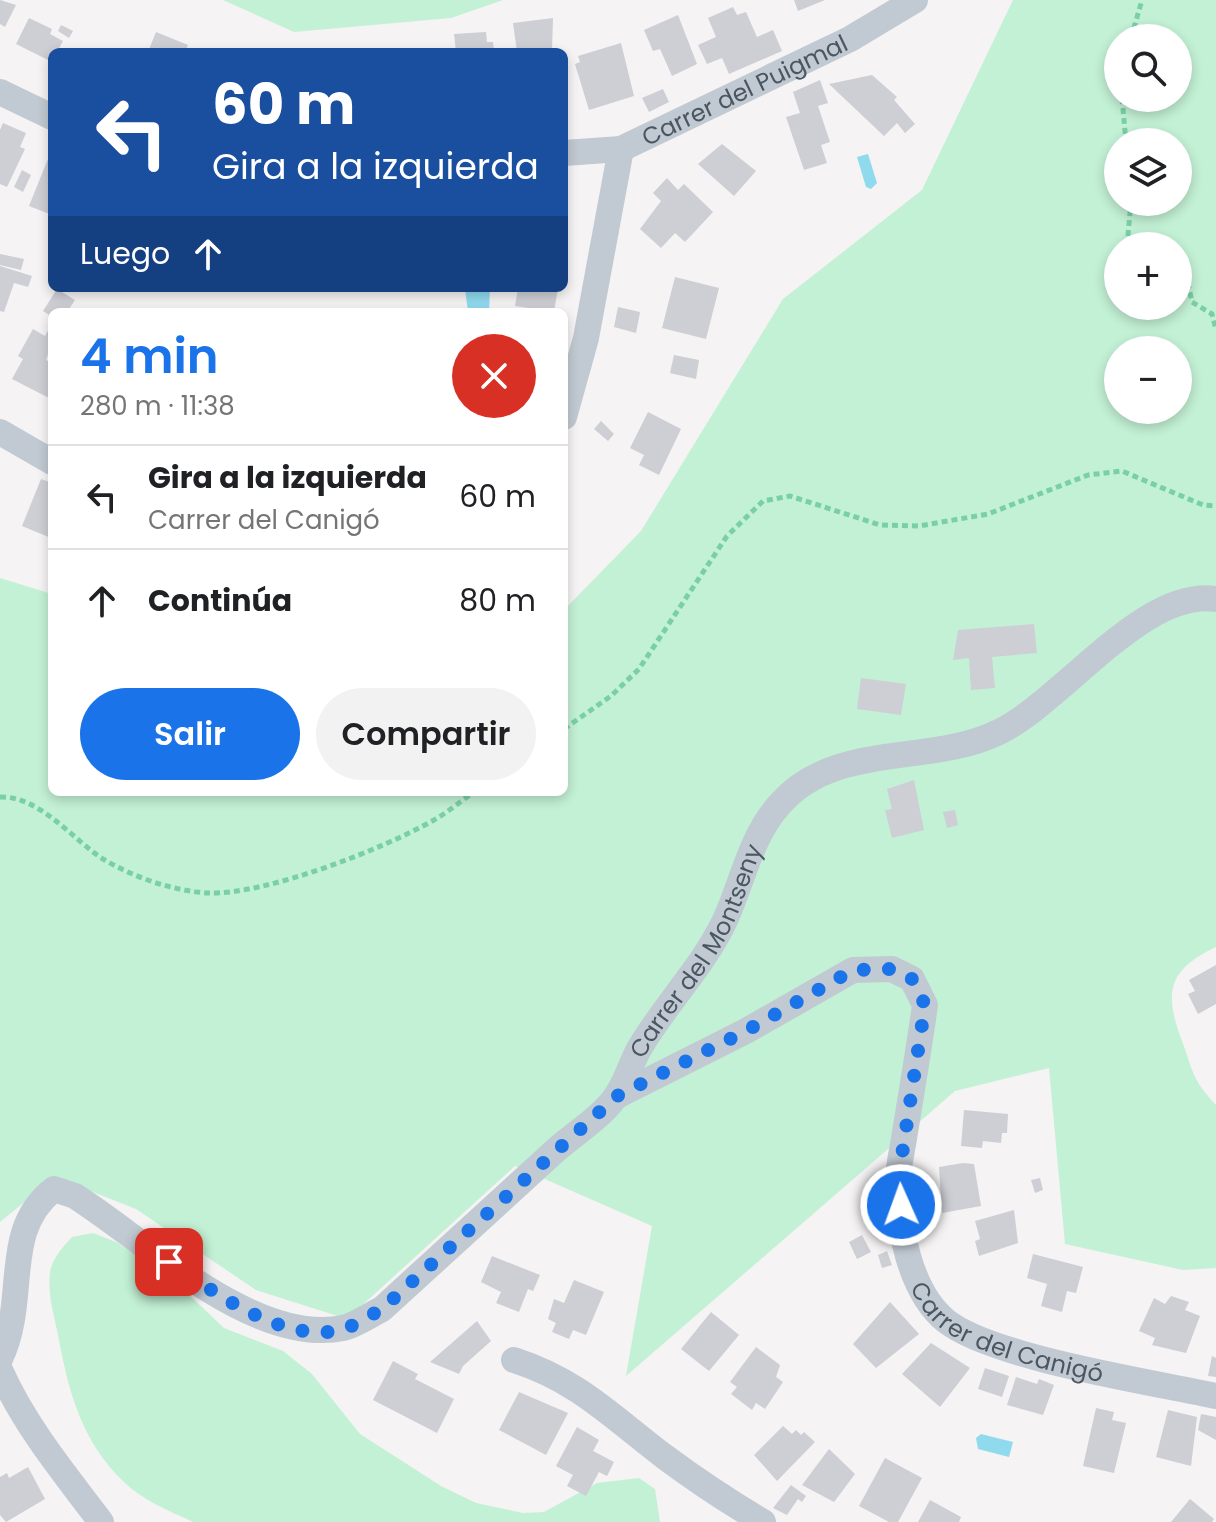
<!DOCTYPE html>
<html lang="es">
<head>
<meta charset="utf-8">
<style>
	:root { --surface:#fff; --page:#f2f2f2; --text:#202124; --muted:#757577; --line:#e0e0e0; --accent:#1a73e8 }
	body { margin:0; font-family:Poppins,sans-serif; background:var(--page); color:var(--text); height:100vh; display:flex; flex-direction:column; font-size:30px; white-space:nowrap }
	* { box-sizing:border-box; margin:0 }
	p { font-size:26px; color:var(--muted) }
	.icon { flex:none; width:44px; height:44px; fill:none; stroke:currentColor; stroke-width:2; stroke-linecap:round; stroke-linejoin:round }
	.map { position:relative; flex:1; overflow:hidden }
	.details { position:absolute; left:48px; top:308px; width:520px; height:488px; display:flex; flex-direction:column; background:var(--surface); border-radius:12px; box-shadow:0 4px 12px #0003 }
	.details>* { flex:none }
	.banner { position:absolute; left:48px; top:48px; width:520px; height:244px; border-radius:12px; box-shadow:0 4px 12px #0003; background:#1a4fa0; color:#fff; overflow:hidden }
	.controls { position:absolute; left:1104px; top:24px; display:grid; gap:16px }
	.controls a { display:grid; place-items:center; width:88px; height:88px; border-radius:50%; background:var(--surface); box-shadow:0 4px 12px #0003; font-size:40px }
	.pin { position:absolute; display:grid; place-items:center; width:68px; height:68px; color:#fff; margin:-34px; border-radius:16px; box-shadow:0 4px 12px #0006 }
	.me { position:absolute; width:88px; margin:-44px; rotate:358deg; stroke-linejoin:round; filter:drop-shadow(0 0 6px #0008) }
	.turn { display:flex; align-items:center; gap:28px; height:168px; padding:0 32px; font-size:36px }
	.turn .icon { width:104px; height:104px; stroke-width:2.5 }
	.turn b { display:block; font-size:56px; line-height:68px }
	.then { display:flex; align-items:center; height:76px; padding:0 32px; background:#0003; gap:16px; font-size:30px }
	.round { display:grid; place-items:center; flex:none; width:84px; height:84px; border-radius:42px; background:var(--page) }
	.head { display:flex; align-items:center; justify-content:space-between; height:136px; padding:0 32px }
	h1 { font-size:48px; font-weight:600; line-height:60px; color:var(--accent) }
	.button { display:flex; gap:16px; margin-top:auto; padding:16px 32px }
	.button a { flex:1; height:92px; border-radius:48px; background:var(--accent); color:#fff; font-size:32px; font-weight:600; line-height:92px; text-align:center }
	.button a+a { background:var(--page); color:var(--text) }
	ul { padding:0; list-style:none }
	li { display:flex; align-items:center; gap:24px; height:104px; padding:0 32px; border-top:2px solid var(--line) }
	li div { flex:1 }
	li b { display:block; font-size:30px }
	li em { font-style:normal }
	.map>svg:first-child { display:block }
	.green { fill:#c3f1d5; fill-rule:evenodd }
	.water { fill:#90daee }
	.building { fill:#cdcfd5 }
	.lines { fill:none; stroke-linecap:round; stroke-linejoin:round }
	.path { stroke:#7ad0a6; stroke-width:5; stroke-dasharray:6 4; stroke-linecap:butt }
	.minor { stroke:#c1cad2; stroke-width:26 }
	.route { stroke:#1a73e8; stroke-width:14; stroke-dasharray:0 25.2 }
	.labels { text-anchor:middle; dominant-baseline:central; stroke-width:6; stroke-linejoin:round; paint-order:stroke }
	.street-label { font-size:24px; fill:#4a5661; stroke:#fff }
</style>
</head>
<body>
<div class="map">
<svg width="1216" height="1522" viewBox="0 0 1216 1522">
	<rect width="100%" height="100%" fill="#f5f3f3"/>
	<g class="green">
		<path d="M223 0H503L451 18 294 32Z"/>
		<path d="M1013 0H1216V947C1167 970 1164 993 1182 1041 1194 1073 1191 1078 1216 1105V1268L1183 1270 1065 1244 1049 1068 955 1091 626 1376 652 1226 515 1166 347 1319 256 1290 136 1209 55 1177 0 1222V578L52 594V792H564V610L641 531 783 299 922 190ZM1118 38H1178V98H1118ZM1118 142H1178V202H1118ZM1118 246H1178V306H1118ZM1118 350H1178V410H1118Z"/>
		<path d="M93 1233 116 1242 166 1273 224 1328 283 1351 312 1374 360 1434 441 1486 476 1503 523 1513 544 1512 597 1483 639 1478 655 1489 660 1522H193C170 1511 142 1500 124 1482 83 1443 69 1394 59 1340 55 1318 47 1295 50 1273 52 1258 63 1247 72 1237Z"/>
	</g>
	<g class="water">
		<path d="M868 154 877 183 871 189 866 187 857 157Z"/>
		<path d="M465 288H490L489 312H468Z"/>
		<path d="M981 1434 1013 1442 1009 1457 978 1449 976 1438Z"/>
	</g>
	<g class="building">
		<path d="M0 0 16 5 5 27 0 24Z"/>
		<path d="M794 0H825L798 11Z"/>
		<path d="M733 7 737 15 746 12 757 37 773 30 782 51 729 74 722 58 707 64 698 45 716 37 708 18Z"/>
		<path d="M678 15 697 64 672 76 660 49 653 51 644 30Z"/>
		<path d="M29 18 52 29 50 34 63 41 57 52H52V62L16 44Z"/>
		<path d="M553 18 552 50 517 52 513 23Z"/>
		<path d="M61 25 73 31 69 38 58 31Z"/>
		<path d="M156 32 188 45 185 52H148Z"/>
		<path d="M486 32 487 42H493L494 52H456L454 34Z"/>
		<path d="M621 43 634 96 589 110 575 64 580 62 578 56Z"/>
		<path d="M872 75 897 97 894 100 915 124 905 133 897 123 884 136 829 84Z"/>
		<path d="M820 80 828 103 818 106 830 142 821 145 827 163 804 170 786 117 800 113 793 92Z"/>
		<path d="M663 89 669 102 649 112 642 98Z"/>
		<path d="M3 123 26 133 20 147 25 149 7 187 0 184V130Z"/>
		<path d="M722 144 756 171 734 196 698 164Z"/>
		<path d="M52 149V215L29 206Z"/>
		<path d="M22 170 31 175 23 192 14 187Z"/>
		<path d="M667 178 678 190 684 184 713 212 685 242 675 233 661 248 640 229 661 201 653 193Z"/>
		<path d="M0 254 24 259 21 270 0 265Z"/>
		<path d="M0 266 32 276 28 287 14 283 4 312 0 311Z"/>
		<path d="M675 277 719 288 706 339 662 328Z"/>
		<path d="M518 288H558L554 312 515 306Z"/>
		<path d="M57 289 75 300 67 312H52V317L43 311Z"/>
		<path d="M618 307 640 312 636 333 614 327Z"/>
		<path d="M50 327 52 356 48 354 46 360 52 363 51 399 12 379 23 359 18 356 33 329 45 336Z"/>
		<path d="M674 355 699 360 696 379 670 373Z"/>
		<path d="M648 412 681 429 659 475 639 465 644 455 630 448Z"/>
		<path d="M601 421 614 434 608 441 594 429Z"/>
		<path d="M41 479 52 483 51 538 22 526Z"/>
		<path d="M1034 624 1037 653 992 657 995 688 971 690 969 658 953 660 958 630Z"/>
		<path d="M861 678 906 684 901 715 857 709Z"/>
		<path d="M914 780 924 830 892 838 885 810 892 809 887 789Z"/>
		<path d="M955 810 958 825 947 828 943 812Z"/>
		<path d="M1216 965V1004L1198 1014 1188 994 1195 991 1189 980Z"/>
		<path d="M964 1110 1008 1114 1007 1133H1002L1001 1143 983 1141 982 1148 961 1146Z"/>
		<path d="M963 1163 974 1164 981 1206 942 1213 939 1167Z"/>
		<path d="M1040 1178 1043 1190 1035 1193 1031 1180Z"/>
		<path d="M1014 1210 1018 1243 979 1256 975 1241 980 1239 975 1221Z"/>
		<path d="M862 1235 871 1252 857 1259 849 1242Z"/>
		<path d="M887 1251 892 1265 882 1268 878 1255Z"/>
		<path d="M1033 1254 1083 1267 1076 1293 1067 1291 1062 1312 1041 1306 1047 1284 1027 1278Z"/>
		<path d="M492 1256 540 1275 533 1291 528 1289 519 1312 496 1303 501 1292 481 1282Z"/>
		<path d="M574 1280 604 1292 586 1335 573 1330 569 1339 552 1332 556 1323 548 1319 554 1299 564 1303Z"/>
		<path d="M1171 1296 1189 1302 1185 1310 1200 1316 1186 1353 1152 1345 1155 1338 1139 1331 1154 1298 1165 1304Z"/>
		<path d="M890 1302 919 1334 876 1368 853 1344Z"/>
		<path d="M711 1312 739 1335 709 1371 681 1349Z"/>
		<path d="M477 1321 491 1341 463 1366 459 1374 430 1362Z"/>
		<path d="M931 1343 970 1368 940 1407 902 1374Z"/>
		<path d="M756 1347 780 1365 776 1377 783 1382 765 1409 756 1403 752 1410 731 1394 737 1387 730 1382Z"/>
		<path d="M1212 1356 1216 1358V1377L1208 1376Z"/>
		<path d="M393 1361 418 1374 415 1379 454 1399 437 1433 373 1400Z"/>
		<path d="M985 1368 1009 1376 1002 1397 978 1389Z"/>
		<path d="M1016 1377 1037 1384 1039 1379 1054 1385 1043 1415 1007 1405Z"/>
		<path d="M519 1392 568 1413 546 1455 499 1430Z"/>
		<path d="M1096 1408 1114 1412 1112 1420 1126 1423 1114 1473 1083 1466Z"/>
		<path d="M1168 1410 1197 1417 1191 1466 1156 1457Z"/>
		<path d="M1201 1414 1216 1417V1440L1198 1430Z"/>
		<path d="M783 1426 792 1434 796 1430 801 1435 804 1432 815 1442 777 1481 754 1455Z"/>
		<path d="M577 1427 599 1440 593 1451 614 1462 607 1476 599 1472 586 1496 567 1486 573 1475 556 1466Z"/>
		<path d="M829 1449 855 1474 834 1502 802 1485Z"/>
		<path d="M885 1458 922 1478 898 1522H889L859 1506Z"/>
		<path d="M28 1467 45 1499 6 1522 0 1515V1477L7 1473 9 1478Z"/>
		<path d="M791 1485 806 1496 802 1502 798 1499 787 1515 773 1508Z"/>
		<path d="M1190 1499 1214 1519 1212 1522H1171Z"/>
		<path d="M930 1500 961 1517 959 1522H918Z"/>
	</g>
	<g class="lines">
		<g class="path">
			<path d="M1131 38 1142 0"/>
			<path d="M1122 98 1126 142"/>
			<path d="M1127 246 1131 202"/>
			<path d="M1178 280 1188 283 1192 302 1212 314 1216 330"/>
			<path d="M564 729 611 696 639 669 727 536 763 501 790 496 880 525 919 526 988 514 1088 475 1122 471 1203 505 1216 506"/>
			<path d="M0 797C40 796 72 839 103 859 133 877 173 891 208 893 266 895 383 849 434 820 448 812 461 801 474 792"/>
		</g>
		<g class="minor">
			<path d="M0 92 52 117"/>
			<path id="s1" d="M564 153 621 149 850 39 915 0"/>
			<path d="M564 417 586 338 621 149"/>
			<path d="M0 432 52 462"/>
			<path id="s2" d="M617 1096 746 1031 853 970 892 969 912 979 925 1005C919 1048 912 1090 905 1132 903 1148 898 1165 898 1181 897 1225 910 1292 946 1321 993 1358 1152 1382 1216 1396"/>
			<path id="s3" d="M0 1359C29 1298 0 1231 54 1189L75 1196C147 1242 254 1346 343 1328 356 1325 370 1315 382 1309 440 1256 498 1203 556 1150 575 1133 605 1115 618 1093 628 1078 632 1059 642 1044 668 1001 705 964 726 918 743 880 751 836 780 804 835 741 930 766 999 732 1064 700 1143 588 1216 599"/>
			<path d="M514 1360C579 1381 612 1417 665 1457 696 1480 729 1502 763 1522"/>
			<path d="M0 1370C25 1426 64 1473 101 1522"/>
		</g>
	</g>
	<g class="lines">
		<path class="route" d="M169 1262C215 1292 290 1350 349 1327 360 1322 371 1315 382 1309L617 1096 746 1031 853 970 892 969 912 979 925 1005 898 1181 901 1205"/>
	</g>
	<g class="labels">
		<g class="street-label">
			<text stroke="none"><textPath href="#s1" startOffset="194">Carrer del Puigmal</textPath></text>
			<text stroke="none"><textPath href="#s3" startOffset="1038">Carrer del Montseny</textPath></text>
			<text stroke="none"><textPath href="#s2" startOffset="748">Carrer del Canigó</textPath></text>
		</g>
	</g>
</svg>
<div class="controls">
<a><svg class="icon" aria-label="search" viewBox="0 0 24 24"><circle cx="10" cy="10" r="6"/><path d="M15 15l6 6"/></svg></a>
<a><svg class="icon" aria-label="layers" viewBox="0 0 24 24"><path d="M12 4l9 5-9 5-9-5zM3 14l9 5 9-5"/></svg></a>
<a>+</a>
<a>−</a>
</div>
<div class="pin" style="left:169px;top:1262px;background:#d93025"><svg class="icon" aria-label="arrive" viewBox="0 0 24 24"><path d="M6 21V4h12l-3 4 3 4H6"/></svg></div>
<svg class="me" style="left:901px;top:1205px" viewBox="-20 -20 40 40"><circle r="17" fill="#1a73e8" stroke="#fff" stroke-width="3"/><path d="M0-11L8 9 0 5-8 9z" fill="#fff"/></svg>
<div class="banner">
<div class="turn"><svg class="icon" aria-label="left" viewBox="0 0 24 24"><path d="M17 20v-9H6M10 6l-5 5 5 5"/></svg><div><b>60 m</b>Gira a la izquierda</div></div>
<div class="then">Luego<svg class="icon" aria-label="ahead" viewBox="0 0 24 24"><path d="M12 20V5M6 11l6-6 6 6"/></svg></div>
</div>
<section class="details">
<div class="head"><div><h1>4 min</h1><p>280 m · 11:38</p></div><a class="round" style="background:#d93025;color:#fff"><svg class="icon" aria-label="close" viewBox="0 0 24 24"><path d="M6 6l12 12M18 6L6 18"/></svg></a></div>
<ul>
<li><svg class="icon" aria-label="left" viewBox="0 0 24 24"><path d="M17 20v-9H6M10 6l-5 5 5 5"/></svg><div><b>Gira a la izquierda</b><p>Carrer del Canigó</p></div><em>60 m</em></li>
<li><svg class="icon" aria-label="ahead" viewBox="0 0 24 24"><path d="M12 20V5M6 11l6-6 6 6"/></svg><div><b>Continúa</b></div><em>80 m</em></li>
</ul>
<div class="button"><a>Salir</a><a>Compartir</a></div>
</section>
</div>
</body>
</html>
